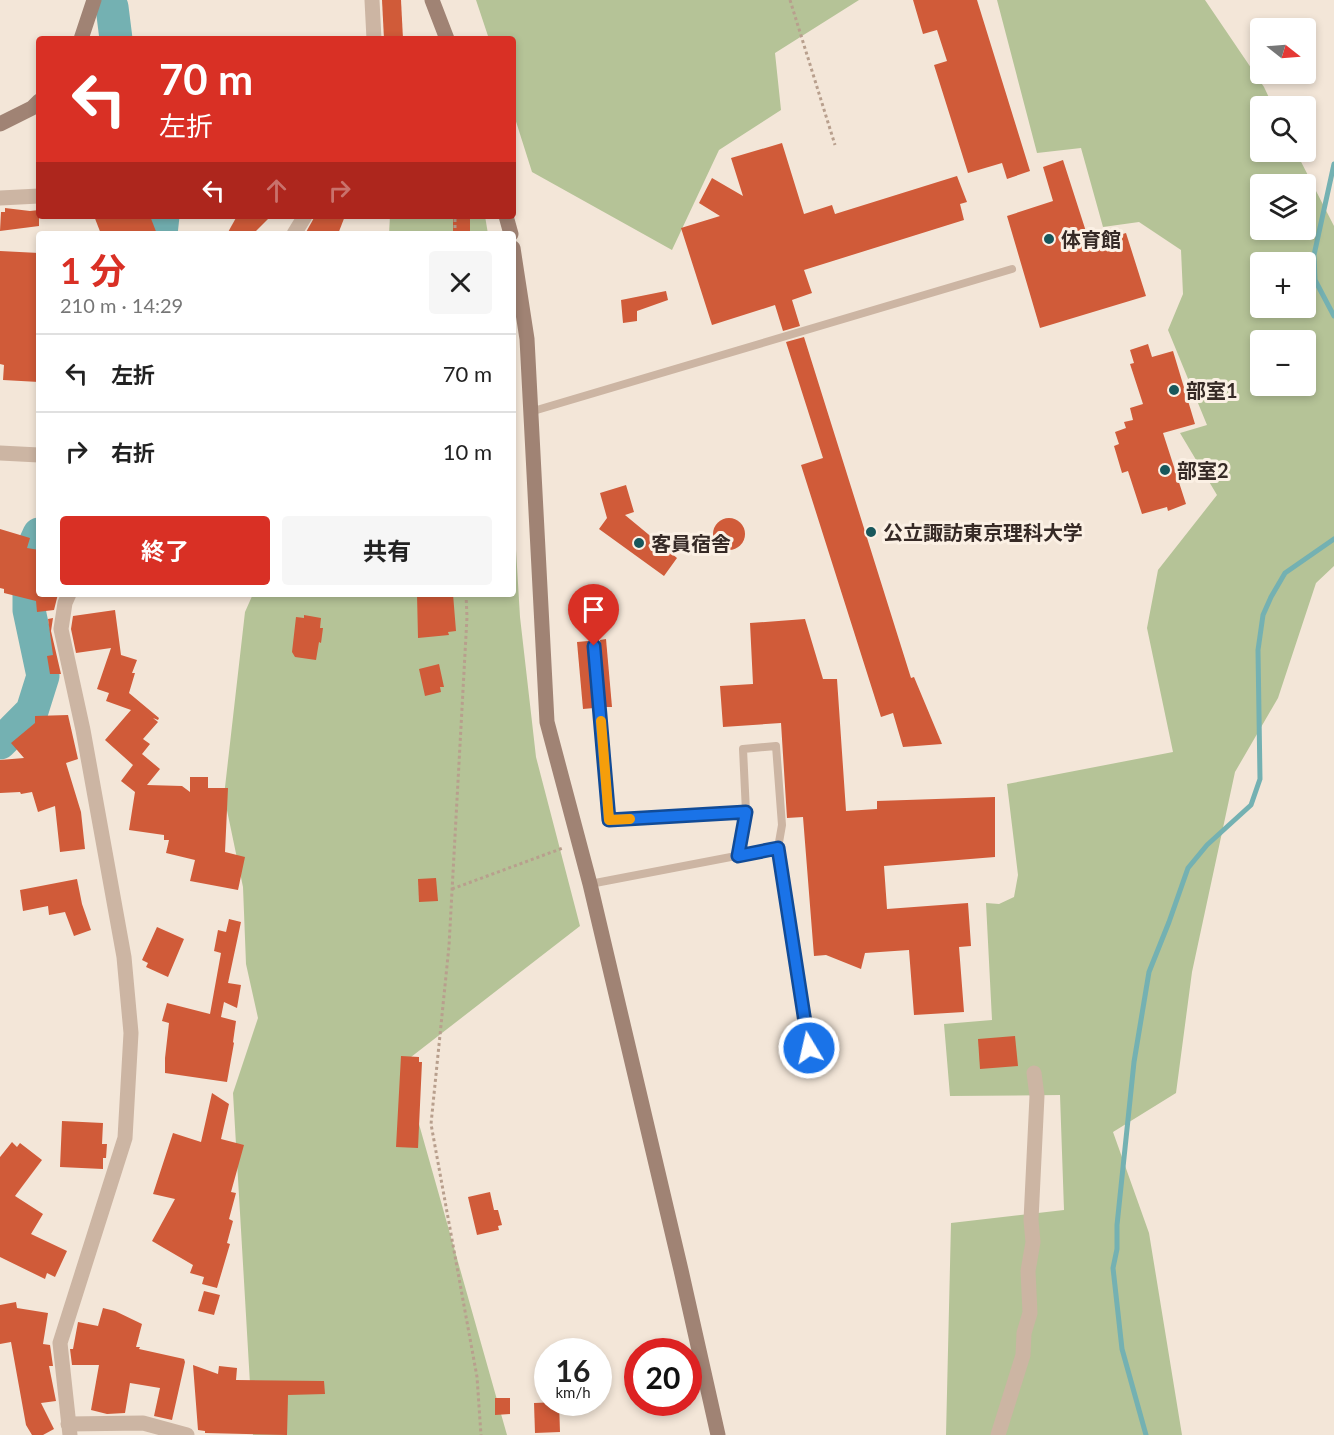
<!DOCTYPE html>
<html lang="ja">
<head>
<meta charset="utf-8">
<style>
	:root { --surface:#fff; --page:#f6f6f6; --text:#222; --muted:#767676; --line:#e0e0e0; --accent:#d93025 }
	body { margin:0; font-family:Lato,"Noto Sans JP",sans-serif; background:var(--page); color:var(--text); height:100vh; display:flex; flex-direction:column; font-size:22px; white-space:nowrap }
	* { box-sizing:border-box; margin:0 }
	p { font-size:20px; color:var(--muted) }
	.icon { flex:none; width:33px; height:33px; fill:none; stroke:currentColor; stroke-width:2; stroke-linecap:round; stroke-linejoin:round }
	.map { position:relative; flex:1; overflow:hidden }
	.sheet { position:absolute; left:36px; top:231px; width:480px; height:366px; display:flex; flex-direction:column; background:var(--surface); border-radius:6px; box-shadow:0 3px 9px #0003 }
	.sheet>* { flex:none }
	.banner { position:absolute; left:36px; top:36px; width:480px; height:183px; border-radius:6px; box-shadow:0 3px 9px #0003; background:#d93025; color:#fff; overflow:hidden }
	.needle { width:39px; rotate:107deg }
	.buttons { position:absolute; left:1250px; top:18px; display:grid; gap:12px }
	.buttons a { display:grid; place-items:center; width:66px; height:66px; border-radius:6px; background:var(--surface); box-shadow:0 3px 9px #0003; font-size:30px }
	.speed { position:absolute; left:534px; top:1338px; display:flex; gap:12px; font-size:30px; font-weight:700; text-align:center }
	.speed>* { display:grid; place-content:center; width:78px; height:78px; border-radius:50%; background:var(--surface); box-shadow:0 3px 9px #0003; line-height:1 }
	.speed small { font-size:15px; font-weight:400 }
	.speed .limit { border:9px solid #d22; background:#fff; color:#111 }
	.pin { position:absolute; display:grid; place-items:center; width:51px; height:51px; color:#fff; margin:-62px -26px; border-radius:50% 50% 50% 0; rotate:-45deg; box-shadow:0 0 6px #0007 }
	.pin .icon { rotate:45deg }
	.me { position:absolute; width:66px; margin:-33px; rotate:351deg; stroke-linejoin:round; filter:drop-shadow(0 0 4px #0008) }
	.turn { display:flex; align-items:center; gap:21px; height:126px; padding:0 24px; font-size:27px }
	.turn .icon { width:78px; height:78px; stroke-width:2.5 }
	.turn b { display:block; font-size:42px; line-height:51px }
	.lanes { display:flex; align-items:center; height:57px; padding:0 24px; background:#0003; justify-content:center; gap:30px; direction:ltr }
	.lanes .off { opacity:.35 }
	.round { display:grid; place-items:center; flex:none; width:63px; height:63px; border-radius:6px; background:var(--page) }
	.head { display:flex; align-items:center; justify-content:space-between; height:102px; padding:0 24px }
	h1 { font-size:36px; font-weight:700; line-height:45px; color:var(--accent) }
	.primary-button { display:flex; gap:12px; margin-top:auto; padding:12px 24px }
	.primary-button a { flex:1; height:69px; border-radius:6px; background:var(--accent); color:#fff; font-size:24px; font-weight:700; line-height:69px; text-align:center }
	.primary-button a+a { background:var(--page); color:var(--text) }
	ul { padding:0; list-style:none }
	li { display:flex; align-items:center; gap:18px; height:78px; padding:0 24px; border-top:2px solid var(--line) }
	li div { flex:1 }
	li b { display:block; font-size:22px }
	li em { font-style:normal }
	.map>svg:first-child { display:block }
	.green { fill:#b5c397; fill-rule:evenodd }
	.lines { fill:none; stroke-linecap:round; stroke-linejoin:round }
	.stream { stroke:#74b1b2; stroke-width:5 }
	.river { stroke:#74b1b2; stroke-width:33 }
	.building { fill:#d05b39 }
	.path { stroke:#b89f8d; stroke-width:3; stroke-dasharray:3 3; stroke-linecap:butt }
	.lane { stroke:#ccb5a3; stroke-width:8 }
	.street { stroke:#ccb5a3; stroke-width:15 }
	.secondary { stroke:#a08374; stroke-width:15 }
	.route-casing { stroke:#114b97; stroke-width:15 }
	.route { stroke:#1a73e8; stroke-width:10 }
	.slow { stroke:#f59e0b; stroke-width:10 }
	.poi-dot { fill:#18575b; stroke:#fbf0e4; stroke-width:2 }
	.labels { text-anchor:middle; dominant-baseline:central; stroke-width:6; stroke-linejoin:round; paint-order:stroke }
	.poi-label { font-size:20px; font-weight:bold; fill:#362a26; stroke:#fbf0e4; text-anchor:start }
</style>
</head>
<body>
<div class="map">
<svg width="1334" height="1435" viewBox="0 0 1334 1435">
	<rect width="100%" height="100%" fill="#f3e6d8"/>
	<g class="green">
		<path d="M476 0H859L775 53 781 110 719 150 672 250 532 172 513 112V39H489Z"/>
		<path d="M997 0H1205L1264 87 1273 106H1260V152H1296L1334 226V566L1316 583 1278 698 1235 772 1192 972 1176 1093 1113 1132 1149 1233 1182 1435H946L951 1223 1064 1210 1060 1095 950 1096 944 1024 992 1020 986 903 999 904 1014 897 1018 875 1007 784 1173 752 1147 628 1158 570 1217 495 1180 433 1207 425 1168 330 1183 294 1181 250 1139 222 1103 227 1081 148 1037 153ZM1260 184H1305V230H1260ZM1260 262H1305V308H1260ZM1260 340H1305V386H1260Z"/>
		<path d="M390 216H485L488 234H389Z"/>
		<path d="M513 499 520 617 536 757 580 926 402 1064 507 1435H253L233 1093 258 1018 246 964 243 887 224 796 245 612 253 594H513Z"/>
	</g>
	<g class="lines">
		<g class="stream">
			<path d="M1334 164 1314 255 1315 280 1334 316"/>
			<path d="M1146 1435 1122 1349 1113 1268 1117 1249V1225L1134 1062 1149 972 1169 922 1188 868 1207 845 1251 805 1260 779 1258 650 1263 615 1271 597 1285 573 1334 539"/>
		</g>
		<g class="river">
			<path d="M112 7 116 39"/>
			<path d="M161 234 163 216"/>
			<path d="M0 743 32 711 43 676 29 610V586L34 545 39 534"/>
		</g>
	</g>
	<g class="building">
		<path d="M382 0H401L403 39H384Z"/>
		<path d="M913 0H977L1030 171 1007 179 1002 163 968 173 934 65 947 61 937 30 923 34Z"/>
		<path d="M782 143 804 214 832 205 835 214 957 176 967 202 960 204 964 220 804 270 812 293 792 300 800 326 783 331 775 305 712 325 681 228 720 216 699 203 712 178 743 196 731 158Z"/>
		<path d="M1063 160 1090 244 1126 233 1146 296 1040 328 1007 216 1053 201 1043 167Z"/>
		<path d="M5 208 30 211 39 210V226L0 231 1 212H5Z"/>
		<path d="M94 216H150L157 234H101Z"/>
		<path d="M237 216H271L253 234H227Z"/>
		<path d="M315 216H345L338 234H305Z"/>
		<rect x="453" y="216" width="17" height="15"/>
		<path d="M0 251 39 253V382L3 380 4 365 0 364Z"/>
		<path d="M666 291 668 300 637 311V321L623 323 621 300Z"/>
		<path d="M804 337 911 678 914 677 942 744 903 747 893 713 881 717 801 465 823 458 786 342Z"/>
		<path d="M1148 344 1152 357 1173 351 1195 424 1163 433 1186 504 1168 511 1167 507 1142 514 1128 471 1122 473 1114 446 1119 444 1115 432 1126 428 1124 422 1133 420 1130 408 1143 404 1130 364 1134 363 1130 350Z"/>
		<path d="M626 485 634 512 625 515 677 558 664 576 599 529 607 518 600 493Z"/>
		<circle cx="729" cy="534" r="16"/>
		<path d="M0 529 30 538 27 548 39 550V594H58L54 610 37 612 36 601 4 593V589L0 588Z"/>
		<path d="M417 594H453L456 631 448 632 449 635 418 638Z"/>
		<path d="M115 610 121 655 137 660 132 673H135L129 693 159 718 158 720 153 718 158 722 143 739 150 744 142 754 160 769 147 785 182 786 190 792V777H208V788H228L225 852 245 857 238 890 190 881 195 860 166 853 169 840H164V835L129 830 135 792 121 781 133 765 105 740 131 710 106 701 109 693 97 689 111 648 76 653 71 629 73 616Z"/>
		<path d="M304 615 321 618 320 628H323L321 643 319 642 316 660 295 657 292 652 296 617 304 618Z"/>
		<path d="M53 618 51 631 61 674H50L47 656 53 655 48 619Z"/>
		<path d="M805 619 823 679H837L846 811 877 809V801L995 797V857L884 866 887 909 968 903 971 946 959 947 964 1012 914 1015 909 950 865 953 861 969 826 955 814 956 803 817 787 818 781 723 723 727 720 686 753 684 750 623Z"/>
		<path d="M606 639 612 707H606L600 640Z"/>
		<path d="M588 641 594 708 583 709 577 642Z"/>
		<path d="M439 664 444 687H440L441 692 425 696 419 669Z"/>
		<path d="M68 715 78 759 66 763 81 812 85 849 60 852 55 806 38 812 32 792 21 794 20 792 0 793V760L24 758 11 743 35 723V716Z"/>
		<path d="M436 878 438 901 419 902 418 879Z"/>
		<path d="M77 879 82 904 91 930 74 936 65 912 49 915 48 906 23 911 20 890Z"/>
		<path d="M229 919 241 922 228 983 241 985 237 1008 224 1002 221 1017 236 1021 233 1042 234 1043 227 1082 165 1073V1058L169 1023 162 1021 167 1003 210 1014 221 953 214 951 218 930 226 932Z"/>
		<path d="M157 927 184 939 168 977 146 967 148 963 142 960Z"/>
		<path d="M1015 1036 1018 1066 980 1069 978 1039Z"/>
		<path d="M401 1056 419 1057V1062H422L418 1148 396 1147Z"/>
		<path d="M212 1093 229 1104 221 1139 244 1145 231 1192 236 1193 229 1219 233 1221 227 1243 230 1244 217 1288 202 1284 204 1277 190 1273 193 1265 152 1241 175 1199 153 1194 173 1133 201 1142Z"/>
		<path d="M62 1121 103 1123 102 1144H107L106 1158H103V1169L60 1167Z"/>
		<path d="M12 1142 17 1147 20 1143 42 1160 15 1196 43 1214 31 1234 67 1251 55 1277 47 1273 45 1279 0 1257V1157Z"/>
		<path d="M490 1192 494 1210H498L502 1225 498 1226 499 1230 477 1235 468 1197Z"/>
		<path d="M204 1291 220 1295 214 1315 198 1311Z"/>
		<path d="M16 1302 17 1308 48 1313 43 1344 50 1345 53 1366H49L56 1401 41 1403 54 1429 43 1435H32L26 1425 11 1342 0 1344V1305Z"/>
		<path d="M103 1308 115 1311 142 1324 136 1347H140L139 1349 184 1359 185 1362 172 1420 154 1416 160 1388 130 1383 125 1413 107 1414 91 1410 99 1365H72L70 1349H73L78 1322 98 1326Z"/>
		<path d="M193 1365 218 1374 219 1366 237 1368 236 1380 324 1381 325 1394 288 1395 287 1435 205 1433V1431L198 1430Z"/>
		<path d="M495 1398H510V1414L495 1415Z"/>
		<path d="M559 1402 560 1432 535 1433 534 1403Z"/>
	</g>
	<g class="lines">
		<g class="path">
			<path d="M790 0 835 145"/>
			<path d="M455 234V216"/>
			<path d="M466 594 467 617 449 946 431 1124 477 1377 481 1435"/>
			<path d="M452 889 563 848"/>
		</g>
		<g class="lane">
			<path d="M530 412 1012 269"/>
			<path d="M593 624 609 820 746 812"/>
			<path d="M738 856 746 812 743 749 776 746 782 825 778 848 809 1048"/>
			<path d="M590 884 778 848"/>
		</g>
		<g class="street">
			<path d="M372 0 374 39"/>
			<path d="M0 198 39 196"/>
			<path d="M294 234 305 216"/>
			<path d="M0 453 39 455"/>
			<path d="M69 594 65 603 61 629 83 730 124 957 131 1033 125 1138 60 1343 70 1435"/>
			<path d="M68 1424 143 1423 187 1435"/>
			<path d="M998 1435 1023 1355 1024 1333 1030 1313 1028 1271 1033 1242 1031 1220 1037 1096 1034 1073"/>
		</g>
		<g class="secondary">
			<path d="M432 0 447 39"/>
			<path d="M81 39 94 0"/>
			<path d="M0 124 32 108 39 101"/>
			<path d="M506 216 511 234"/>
			<path d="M513 248 527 339 547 722 590 884 681 1270 718 1435"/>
		</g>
	</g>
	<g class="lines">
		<g class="route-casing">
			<path id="route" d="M594 646 609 820 746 812 738 856 778 848 809 1048"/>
		</g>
		<use href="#route" class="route"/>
		<path class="slow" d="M601 721 609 820 630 819"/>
	</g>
	<g class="poi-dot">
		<circle cx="1049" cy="239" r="6"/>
		<circle cx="1174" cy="390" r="6"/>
		<circle cx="1165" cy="470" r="6"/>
		<circle cx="871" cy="532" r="6"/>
		<circle cx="639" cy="543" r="6"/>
	</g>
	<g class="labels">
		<g class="poi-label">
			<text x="1061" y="239">体育館</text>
			<text x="1186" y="390">部室1</text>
			<text x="1177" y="470">部室2</text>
			<text x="883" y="532">公立諏訪東京理科大学</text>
			<text x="651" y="543">客員宿舎</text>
		</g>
	</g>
</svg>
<div class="buttons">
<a><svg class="needle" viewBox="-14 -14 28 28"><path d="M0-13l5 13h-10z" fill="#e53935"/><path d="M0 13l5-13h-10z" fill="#767676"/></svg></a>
<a><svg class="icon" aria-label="search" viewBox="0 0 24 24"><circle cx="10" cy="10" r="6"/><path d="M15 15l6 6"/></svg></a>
<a><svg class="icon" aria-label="layers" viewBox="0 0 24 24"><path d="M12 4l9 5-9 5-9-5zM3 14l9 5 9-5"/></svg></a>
<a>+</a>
<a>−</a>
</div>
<div class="speed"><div>16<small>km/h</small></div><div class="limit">20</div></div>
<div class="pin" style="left:594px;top:646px;background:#d93025"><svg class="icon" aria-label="arrive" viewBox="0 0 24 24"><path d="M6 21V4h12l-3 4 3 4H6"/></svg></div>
<svg class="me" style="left:809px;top:1048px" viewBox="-20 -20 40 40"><circle r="17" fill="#1a73e8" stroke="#fff" stroke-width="3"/><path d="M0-11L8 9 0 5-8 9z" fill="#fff"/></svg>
<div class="banner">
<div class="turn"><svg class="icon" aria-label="left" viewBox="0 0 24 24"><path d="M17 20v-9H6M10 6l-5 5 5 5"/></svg><div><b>70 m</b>左折</div></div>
<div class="lanes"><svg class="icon" aria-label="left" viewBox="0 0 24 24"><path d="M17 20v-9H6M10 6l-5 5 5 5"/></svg><svg class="icon off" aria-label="ahead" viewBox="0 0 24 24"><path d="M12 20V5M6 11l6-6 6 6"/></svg><svg class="icon off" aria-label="right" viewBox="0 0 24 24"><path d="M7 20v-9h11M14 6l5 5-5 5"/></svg></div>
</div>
<section class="sheet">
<div class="head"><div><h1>1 分</h1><p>210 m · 14:29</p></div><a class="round"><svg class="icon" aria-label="close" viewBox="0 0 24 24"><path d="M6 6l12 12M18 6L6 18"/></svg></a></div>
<ul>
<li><svg class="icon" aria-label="left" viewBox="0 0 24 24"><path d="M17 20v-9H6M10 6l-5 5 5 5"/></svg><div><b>左折</b></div><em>70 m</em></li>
<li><svg class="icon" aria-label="right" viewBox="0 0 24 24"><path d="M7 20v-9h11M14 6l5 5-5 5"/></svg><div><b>右折</b></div><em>10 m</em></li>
</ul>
<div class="primary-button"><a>終了</a><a>共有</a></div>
</section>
</div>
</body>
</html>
